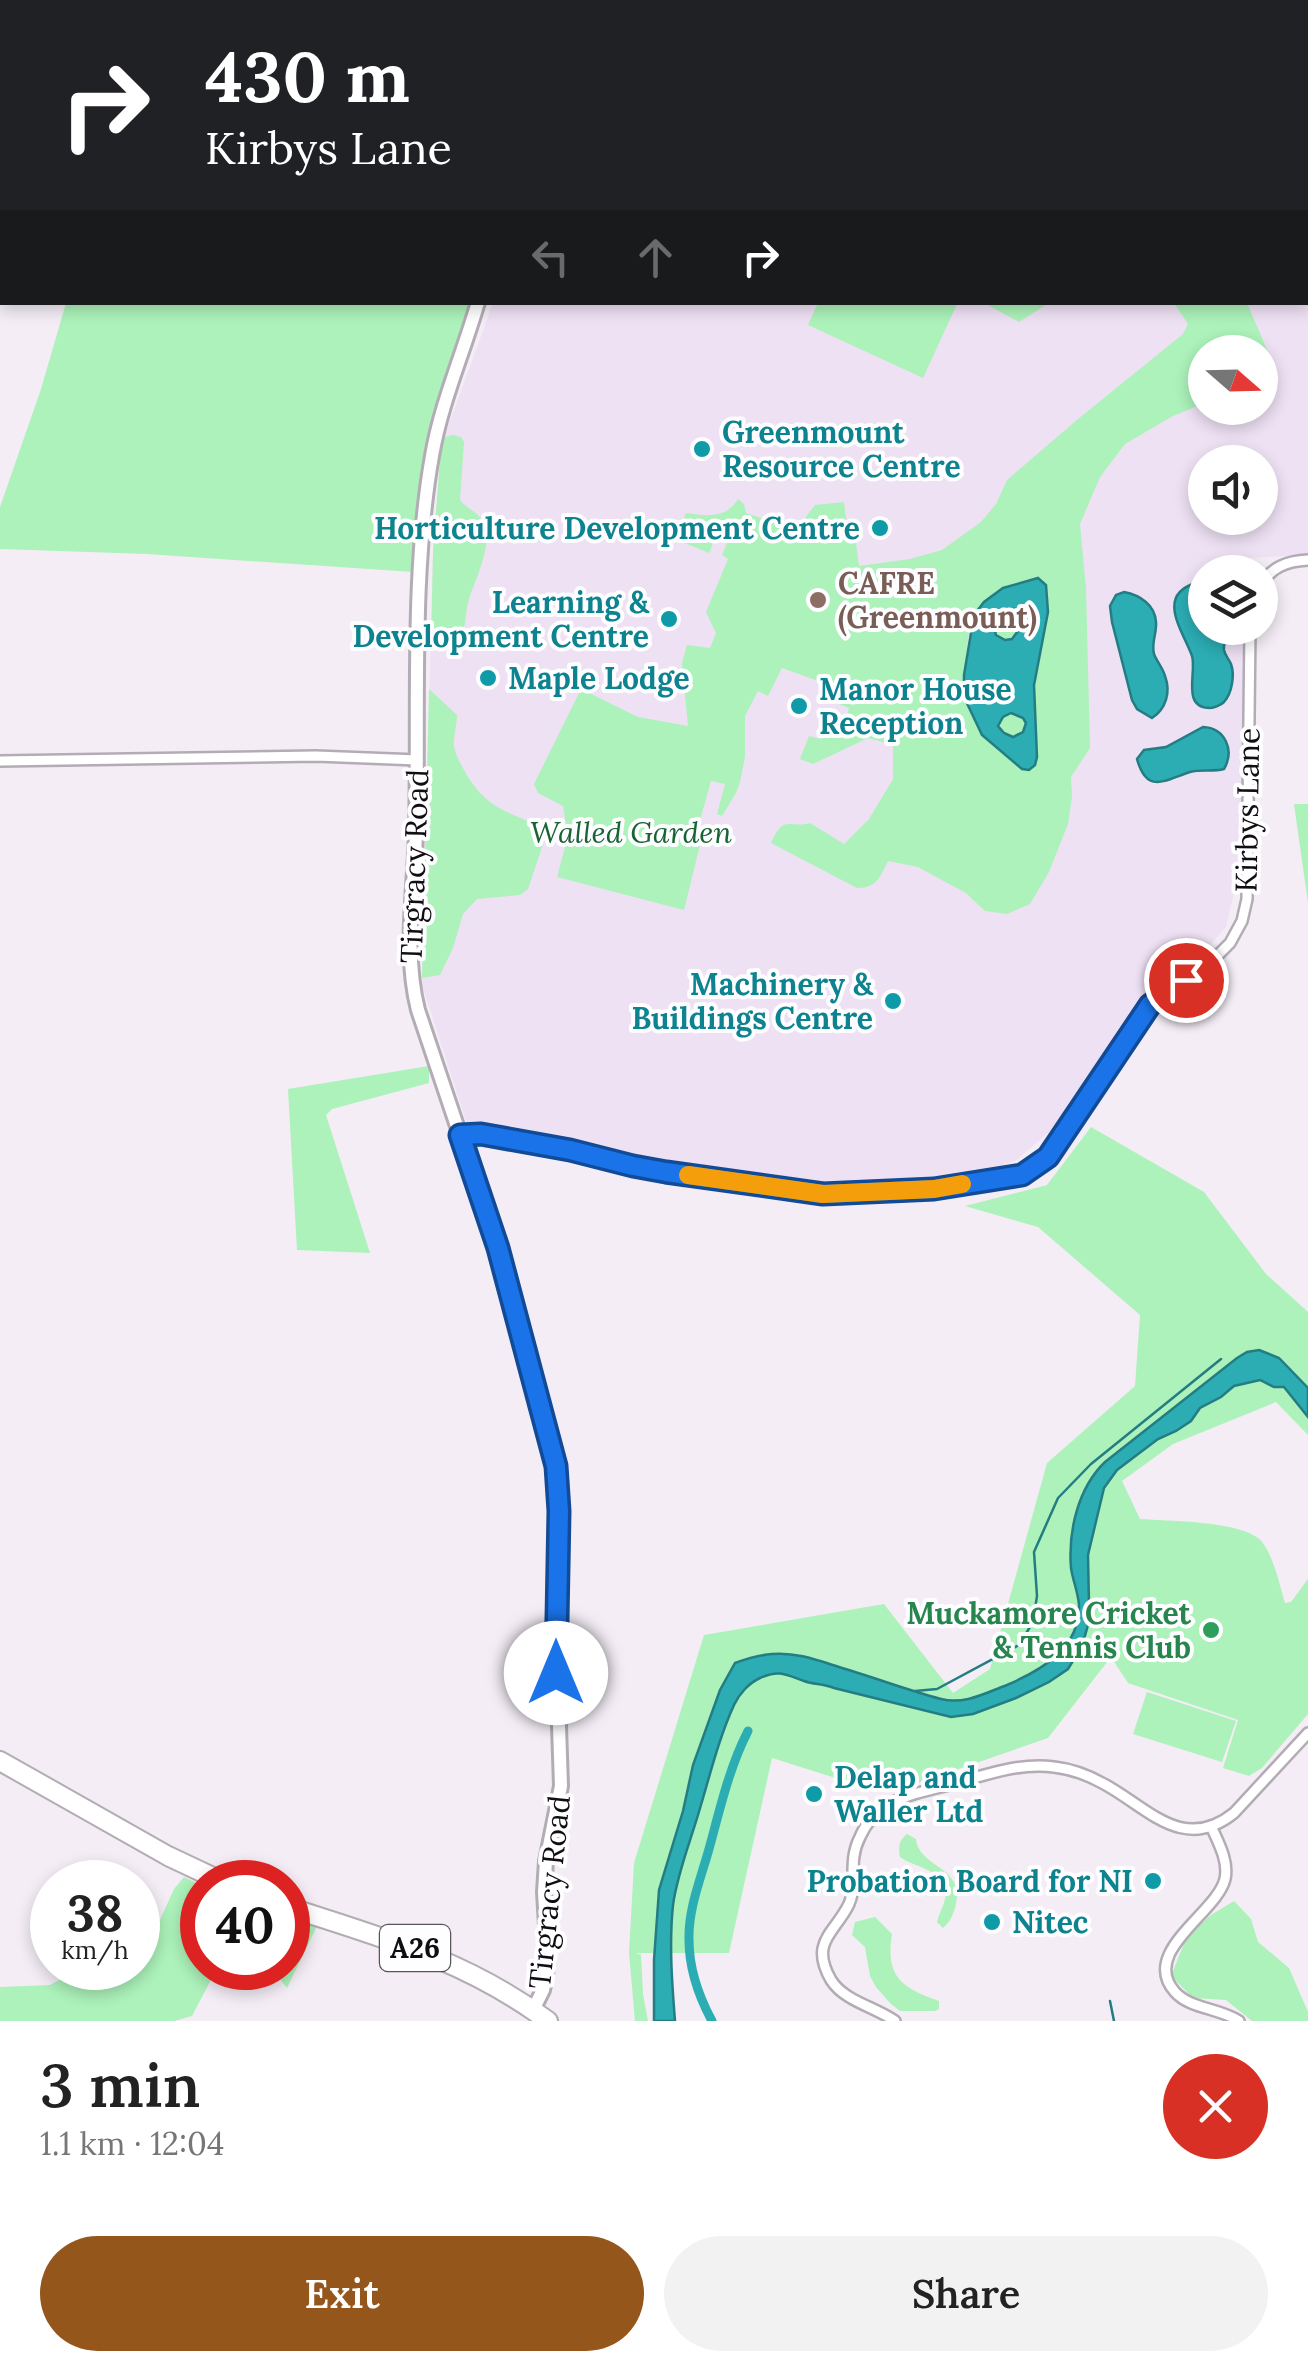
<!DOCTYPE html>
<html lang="en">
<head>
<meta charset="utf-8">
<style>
	:root { --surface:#fff; --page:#f2f2f2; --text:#222; --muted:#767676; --accent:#94561b }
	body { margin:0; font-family:Lora,serif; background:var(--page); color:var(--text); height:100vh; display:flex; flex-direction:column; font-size:38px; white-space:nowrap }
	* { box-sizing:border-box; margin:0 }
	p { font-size:32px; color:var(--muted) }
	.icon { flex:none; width:55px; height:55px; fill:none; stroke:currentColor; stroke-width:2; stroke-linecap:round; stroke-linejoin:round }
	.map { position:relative; height:2021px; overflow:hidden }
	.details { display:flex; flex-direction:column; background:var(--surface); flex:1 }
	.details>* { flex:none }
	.banner { position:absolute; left:0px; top:0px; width:1310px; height:305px; box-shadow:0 5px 15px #0003; background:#202124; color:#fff; overflow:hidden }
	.needle { width:65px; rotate:110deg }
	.fabs { position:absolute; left:1188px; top:335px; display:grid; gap:20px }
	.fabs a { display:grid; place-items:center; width:90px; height:90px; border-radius:50%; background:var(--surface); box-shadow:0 5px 15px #0003; font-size:50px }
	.speed { position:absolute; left:30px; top:1860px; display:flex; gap:20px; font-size:50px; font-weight:700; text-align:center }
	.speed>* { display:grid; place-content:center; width:130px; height:130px; border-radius:50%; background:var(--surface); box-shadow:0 5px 15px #0003; line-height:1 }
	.speed small { font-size:25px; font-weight:400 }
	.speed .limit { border:15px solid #d22; background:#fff; color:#111 }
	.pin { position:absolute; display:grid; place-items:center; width:85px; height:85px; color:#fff; margin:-42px; border:5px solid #fff; border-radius:50%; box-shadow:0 2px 10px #0007 }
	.me { position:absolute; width:110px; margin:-55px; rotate:0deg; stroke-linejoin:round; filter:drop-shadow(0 0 8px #0008) }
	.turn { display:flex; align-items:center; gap:35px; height:210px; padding:0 40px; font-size:45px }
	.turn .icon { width:130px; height:130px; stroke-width:2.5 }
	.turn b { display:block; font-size:70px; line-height:85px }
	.lanes { display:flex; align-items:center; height:95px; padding:0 40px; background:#0003; justify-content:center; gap:50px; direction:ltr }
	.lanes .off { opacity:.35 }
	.round { display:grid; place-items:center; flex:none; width:105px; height:105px; border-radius:52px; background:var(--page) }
	.summary { display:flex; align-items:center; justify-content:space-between; height:170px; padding:0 40px }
	h1 { font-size:60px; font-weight:600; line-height:75px }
	.cta { display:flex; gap:20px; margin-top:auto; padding:20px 40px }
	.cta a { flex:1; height:115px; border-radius:60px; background:var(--accent); color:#fff; font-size:40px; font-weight:600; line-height:115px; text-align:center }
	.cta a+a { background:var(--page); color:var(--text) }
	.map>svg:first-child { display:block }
	.education { fill:#eee1f4; fill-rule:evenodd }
	.green { fill:#acf2ba; fill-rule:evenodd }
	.water { fill:#2cadb4; stroke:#247d83; stroke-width:2.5; fill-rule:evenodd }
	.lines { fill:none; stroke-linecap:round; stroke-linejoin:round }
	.stream { stroke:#247d83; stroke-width:2.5 }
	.canal { stroke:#2cadb4; stroke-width:9 }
	.street-casing { stroke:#b3acb5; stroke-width:14 }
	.secondary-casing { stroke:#b3acb5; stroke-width:18 }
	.highway-casing { stroke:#b3acb5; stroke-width:22 }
	.street { stroke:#fff; stroke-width:9 }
	.secondary { stroke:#fff; stroke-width:12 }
	.highway { stroke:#fff; stroke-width:18 }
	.route-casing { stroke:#114b97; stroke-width:25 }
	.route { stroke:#1a73e8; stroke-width:18 }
	.slow { stroke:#f59e0b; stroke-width:18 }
	.culture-dot { fill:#0f9aa8; stroke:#fefdff; stroke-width:4 }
	.education-dot { fill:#8d6e63; stroke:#fefdff; stroke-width:4 }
	.leisure-dot { fill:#2e9e5b; stroke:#fefdff; stroke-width:4 }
	.labels { text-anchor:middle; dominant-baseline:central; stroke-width:8; stroke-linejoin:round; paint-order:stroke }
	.shield { fill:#fefdff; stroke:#575658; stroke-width:2.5 }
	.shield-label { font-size:28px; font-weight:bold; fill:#100e11 }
	.culture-label { font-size:30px; font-weight:bold; fill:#0d838f; stroke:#fefdff; text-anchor:start }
	.education-label { font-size:30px; font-weight:bold; fill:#785e54; stroke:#fefdff; text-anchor:start }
	.street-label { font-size:30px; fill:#100e11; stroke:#fefdff }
	.park-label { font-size:30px; font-style:italic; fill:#176432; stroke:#fefdff }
	.leisure-label { font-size:30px; font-weight:bold; fill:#27864d; stroke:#fefdff; text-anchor:end }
</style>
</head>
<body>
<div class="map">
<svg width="1308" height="2021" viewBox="0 0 1308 2021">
	<rect width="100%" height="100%" fill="#f4edf6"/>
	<path class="education" d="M830 0H1308V555L1250 558 1249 572H1205V628H1248L1242 858 1226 927 1200 957 1144 1002 1069 1115 1015 1161 962 1180 925 1184 802 1189 467 1124 422 985 433 552 441 446 493 303 1308 302V2H816ZM1205 352H1260V408H1205ZM1205 462H1260V518H1205Z"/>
	<g class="green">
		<path d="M830 0H1308V114V2H816Z"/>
		<path d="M66 303H474L432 423 423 474 413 572 147 554 0 549V507L41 389Z"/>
		<path d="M954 303 957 304 923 378 808 325 818 303Z"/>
		<path d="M984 303 1049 302V303L1019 322Z"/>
		<path d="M1174 303H1247L1271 359 1266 378 1260 380V352H1205V403L1173 416 1125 444 1100 477 1080 524 1086 589 1090 748 1071 777 1072 796 1068 824 1049 872 1030 904 1007 914 985 911 966 893 940 879 918 867 888 861C880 877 877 888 857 888L771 843C784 813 789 829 810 823L844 844 869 819 893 779V745L868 738 813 764 800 759 809 736 821 739C835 732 845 724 849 708L834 702 838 688 782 668 768 696 758 691 745 716V757L740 782 736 793 722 816 717 814 725 784 711 781 700 820H697L691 842 700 845 684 910 557 877 568 836 563 806 538 793 534 784 581 689 638 717 688 726 682 663 687 645 710 648 716 633 706 612 728 559 722 555 731 533 719 529 709 553 675 539 686 513C706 516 726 519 738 499L744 504 746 513 796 530 815 505 844 502 848 536H855L859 566 910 559 942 550 981 522 996 504 1007 480 1078 419 1183 334 1188 324ZM1038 578 1048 612 1034 685V712L1015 763 964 697 968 638 974 615 1022 584Z"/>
		<path d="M453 435 461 437 464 442 460 500C466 508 477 512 483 521 495 537 476 579 470 596 465 609 467 622 462 634L431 643 433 552 441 446 445 437Z"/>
		<path d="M1011 609H1024L1029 619 1028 624 1018 631 1012 640H1006L996 635 995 631Z"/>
		<path d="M429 689 457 715C457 725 453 738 454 747 456 755 460 763 464 770 485 809 510 813 548 829L528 889 520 895 477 899 463 914 453 948 440 975 422 978Z"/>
		<path d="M1011 713 1023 718 1026 723 1023 732 1013 737 1004 733 998 726 1003 717Z"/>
		<path d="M1294 804H1308V903Z"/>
		<path d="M429 1066V1083L332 1109 326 1115 370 1253 297 1250 288 1089Z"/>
		<path d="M1091 1127 1204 1192 1266 1274 1308 1312V1435L1276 1402 1173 1444 1122 1481 1140 1519C1169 1521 1235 1521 1258 1538 1272 1549 1280 1586 1285 1603L1291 1602 1308 1579V1714L1262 1768 1249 1776 1223 1768 1238 1720 1128 1683 1111 1657 1048 1738 895 1791H877L772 1758 729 1953H636L641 1955 643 1994 648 2021H635L629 1953 634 1863 704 1635 884 1604 953 1693 990 1669 1047 1463 1135 1386 1140 1315 1038 1227 965 1206 1047 1185Z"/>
		<path d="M1147 1692 1236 1721 1222 1762 1133 1734Z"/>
		<path d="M907 1834 916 1839C919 1869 968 1866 955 1908 952 1917 950 1922 943 1928L937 1922C939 1913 947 1900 946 1890 944 1870 913 1867 900 1857 898 1847 899 1840 907 1834Z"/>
		<path d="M184 1877 202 1886V1968H217L192 2016 174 2021H0V1987L50 1985 74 1972 109 1968H138V1900L149 1911 150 1918 160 1920 174 1889Z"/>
		<path d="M1234 1901 1251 1919 1258 1942 1289 1968 1308 2012V2021H1252L1226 2000 1193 1998 1171 1976 1187 1936 1211 1915Z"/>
		<path d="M875 1917 892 1934C885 1977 902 1988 939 2001V2009L935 2011H900L890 2003 876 1987 870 1976 865 1947 852 1935 855 1922Z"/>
		<path d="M288 1918 317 1926 287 1988 271 1968H288Z"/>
	</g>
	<g class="water">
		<path d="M1038 578 1046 585 1048 612 1034 685 1037 757 1035 765 1029 770 1022 769 982 735 964 697V675L974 615 984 602 1003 588ZM1011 609H1024L1029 619 1028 625 1018 631 1012 639 1005 640 996 635 995 631ZM1011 713 1023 718 1026 723 1023 732 1013 737 1004 733 998 726 1003 717Z"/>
		<path d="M1196 583 1205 585V628H1230C1228 634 1223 643 1224 650 1225 656 1229 659 1231 664 1235 675 1232 693 1224 702 1221 705 1214 708 1210 708 1181 708 1197 672 1192 656 1183 631 1155 595 1196 583Z"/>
		<path d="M1124 592C1140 595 1155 605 1156 622 1157 633 1151 643 1154 654 1157 662 1163 668 1165 676 1171 692 1166 709 1152 718L1137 709 1132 700 1112 622 1110 606 1116 595Z"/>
		<path d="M1203 727C1225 728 1235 750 1224 769 1213 772 1201 769 1190 772 1165 780 1147 795 1137 759L1144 750 1166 747Z"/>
		<path d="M1259 1350 1279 1358 1308 1388V1417L1284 1387H1274L1260 1380 1234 1386 1221 1397 1200 1408 1191 1421 1176 1431 1158 1439 1117 1470 1104 1488 1088 1555 1089 1604 1088 1625 1082 1646 1068 1669 1049 1682 1016 1698 973 1714 951 1717 834 1688C822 1683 815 1685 804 1681 787 1675 779 1669 760 1678 749 1683 739 1694 734 1705 718 1740 709 1779 698 1815 689 1845 677 1875 673 1905 669 1943 672 1983 675 2021H654V1960L659 1890 683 1811 693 1765 720 1690 735 1663C746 1659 760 1655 772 1654 796 1652 817 1660 839 1667 873 1677 907 1690 941 1699 965 1705 985 1693 1007 1685 1042 1670 1080 1648 1079 1605 1078 1592 1073 1581 1071 1568 1068 1531 1078 1488 1105 1462L1237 1358 1247 1352Z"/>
	</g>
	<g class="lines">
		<g class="stream">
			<path d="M1292 0 1295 2"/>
			<path d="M915 1691 937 1689 1019 1645 1033 1622 1037 1596 1034 1552 1058 1498 1091 1464 1221 1359"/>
			<path d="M1110 2001 1114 2021"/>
		</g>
		<path class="canal" d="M712 2021C698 1995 689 1969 689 1940 688 1909 701 1878 709 1849 720 1809 729 1768 748 1731"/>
		<g class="street-casing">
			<g id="street">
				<path d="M1260 586C1271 567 1287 561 1308 560"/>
				<path d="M0 761 316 756 418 760"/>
				<path d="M460 1135H481L570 1150 666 1172 823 1194 934 1189 1022 1175 1048 1157 1150 1005 1207 966 1230 943 1242 921 1247 899 1250 628"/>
				<path d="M1211 1826C1218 1842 1229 1861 1225 1879 1217 1913 1139 1952 1175 1992 1190 2009 1220 2008 1239 2021"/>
				<path d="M895 2021C875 2007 844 2001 831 1980 809 1942 835 1933 849 1904 858 1884 847 1862 860 1837 866 1823 877 1811 890 1804 908 1794 929 1790 949 1785 983 1776 1018 1762 1054 1767 1072 1769 1088 1775 1104 1784 1147 1807 1183 1854 1234 1813L1308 1733"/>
			</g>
		</g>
		<g class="secondary-casing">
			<g id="secondary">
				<path d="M454 0 455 2"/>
				<path d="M478 302C463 354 441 403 432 456 411 575 419 707 416 829 415 890 403 951 418 1010L498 1248 556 1465 559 1511 556 1635 561 1786 546 1861 544 1892 548 1958 546 1975 543 1990 533 2010"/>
			</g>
		</g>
		<g class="highway-casing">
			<g id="highway">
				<path d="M0 1761 168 1856 223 1882"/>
				<path d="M288 1907C383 1938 466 1960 548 2021"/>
			</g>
		</g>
		<use href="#street" class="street"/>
		<use href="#secondary" class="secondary"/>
		<use href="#highway" class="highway"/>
	</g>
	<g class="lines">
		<g class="route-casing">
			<path id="route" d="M556 1673 559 1511 556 1466 498 1248 460 1135 481 1134 570 1150 633 1166 666 1172 823 1194 934 1189 1022 1175 1048 1157 1150 1005 1186 980"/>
		</g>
		<use href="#route" class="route"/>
		<path class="slow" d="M688 1175 823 1194 934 1189 962 1184"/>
	</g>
	<g class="culture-dot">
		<circle cx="702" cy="449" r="10"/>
		<circle cx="880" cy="528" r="10"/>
		<circle cx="669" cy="619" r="10"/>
		<circle cx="488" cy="678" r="10"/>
		<circle cx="799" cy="706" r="10"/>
		<circle cx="893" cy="1001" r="10"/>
		<circle cx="814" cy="1794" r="10"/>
		<circle cx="1153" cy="1881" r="10"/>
		<circle cx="992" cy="1922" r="10"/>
	</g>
	<circle class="education-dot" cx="818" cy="600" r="10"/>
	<circle class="leisure-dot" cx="1211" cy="1630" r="10"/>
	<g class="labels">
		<rect class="shield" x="380" y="1925" width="70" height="46" rx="8"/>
		<g class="shield-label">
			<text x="415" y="1948">A26</text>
		</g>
		<g class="culture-label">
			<text x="722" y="432">Greenmount<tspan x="722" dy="34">Resource Centre</tspan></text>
			<text x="860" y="528" text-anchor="end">Horticulture Development Centre</text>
			<text x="649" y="602" text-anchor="end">Learning &amp;<tspan x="649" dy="34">Development Centre</tspan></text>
			<text x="508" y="678">Maple Lodge</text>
			<text x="819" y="689">Manor House<tspan x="819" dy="34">Reception</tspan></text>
			<text x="873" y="984" text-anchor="end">Machinery &amp;<tspan x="873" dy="34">Buildings Centre</tspan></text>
			<text x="834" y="1777">Delap and<tspan x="834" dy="34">Waller Ltd</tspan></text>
			<text x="1133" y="1881" text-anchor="end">Probation Board for NI</text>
			<text x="1012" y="1922">Nitec</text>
		</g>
		<g class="education-label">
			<text x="838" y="583">CAFRE<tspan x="838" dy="34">(Greenmount)</tspan></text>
		</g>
		<g class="street-label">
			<text transform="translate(1247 810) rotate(-89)">Kirbys Lane</text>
			<text transform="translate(414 866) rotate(-88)">Tirgracy Road</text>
			<text transform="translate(549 1892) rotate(-84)">Tirgracy Road</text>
		</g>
		<g class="park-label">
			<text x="631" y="832">Walled Garden</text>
		</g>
		<g class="leisure-label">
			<text x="1191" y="1613">Muckamore Cricket<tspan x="1191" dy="34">&amp; Tennis Club</tspan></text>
		</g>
	</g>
</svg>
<div class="fabs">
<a><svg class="needle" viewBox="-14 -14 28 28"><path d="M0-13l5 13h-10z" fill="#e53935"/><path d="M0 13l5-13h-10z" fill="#767676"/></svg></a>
<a><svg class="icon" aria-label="sound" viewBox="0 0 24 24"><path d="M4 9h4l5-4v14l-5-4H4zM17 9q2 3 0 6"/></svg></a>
<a><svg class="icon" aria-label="layers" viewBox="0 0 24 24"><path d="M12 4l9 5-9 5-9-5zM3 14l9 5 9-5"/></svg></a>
</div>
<div class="speed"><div>38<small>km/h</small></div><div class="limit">40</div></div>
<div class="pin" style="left:1186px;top:980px;background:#d93025"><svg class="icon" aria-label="arrive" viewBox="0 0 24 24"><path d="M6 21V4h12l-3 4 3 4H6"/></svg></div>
<svg class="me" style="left:556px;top:1673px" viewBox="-20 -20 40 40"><circle r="19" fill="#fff"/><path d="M0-13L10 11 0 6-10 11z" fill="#1a73e8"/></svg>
<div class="banner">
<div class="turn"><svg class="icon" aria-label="right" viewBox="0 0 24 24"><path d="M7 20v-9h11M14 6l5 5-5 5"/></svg><div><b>430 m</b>Kirbys Lane</div></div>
<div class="lanes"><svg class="icon off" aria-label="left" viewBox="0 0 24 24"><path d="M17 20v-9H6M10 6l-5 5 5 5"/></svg><svg class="icon off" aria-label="ahead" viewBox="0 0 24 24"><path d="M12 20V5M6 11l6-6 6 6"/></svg><svg class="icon" aria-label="right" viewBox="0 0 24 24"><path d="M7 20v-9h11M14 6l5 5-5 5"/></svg></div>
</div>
</div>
<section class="details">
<div class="summary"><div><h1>3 min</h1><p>1.1 km · 12:04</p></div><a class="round" style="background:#d93025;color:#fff"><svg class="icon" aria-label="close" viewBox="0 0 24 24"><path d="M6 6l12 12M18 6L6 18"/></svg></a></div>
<div class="cta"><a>Exit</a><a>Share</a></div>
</section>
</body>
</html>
